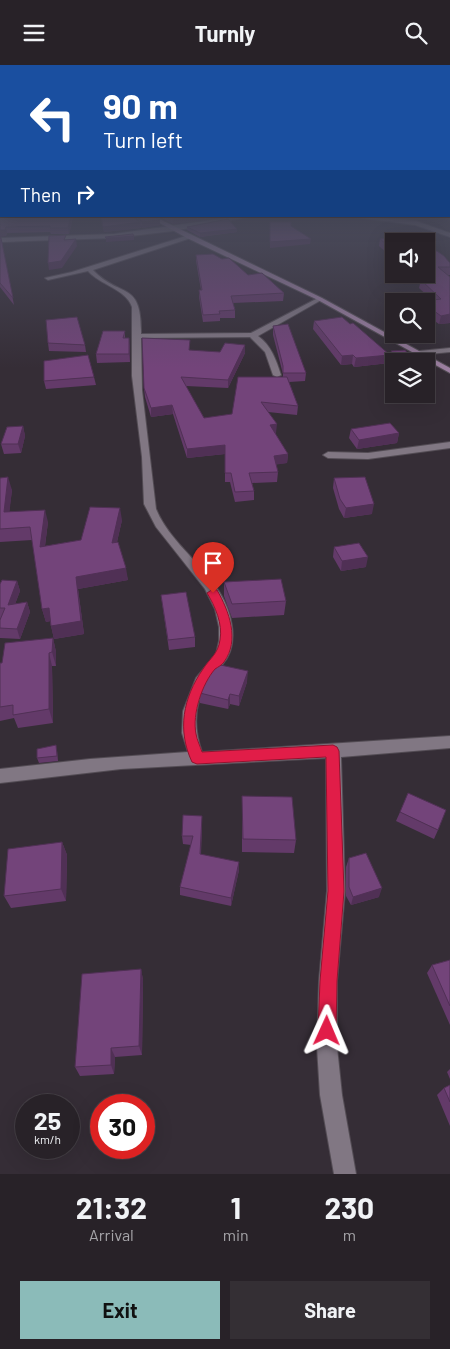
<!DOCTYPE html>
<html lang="en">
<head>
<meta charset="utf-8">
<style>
	:root { --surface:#282228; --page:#342f34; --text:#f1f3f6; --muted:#a5a4a8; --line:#443f45; --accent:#8bbbb9 }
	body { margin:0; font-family:Barlow,sans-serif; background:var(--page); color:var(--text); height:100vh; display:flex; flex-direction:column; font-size:19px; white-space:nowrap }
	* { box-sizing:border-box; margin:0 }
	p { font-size:16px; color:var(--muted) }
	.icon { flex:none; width:28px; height:28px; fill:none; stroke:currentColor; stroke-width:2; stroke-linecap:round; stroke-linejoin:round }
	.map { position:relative; height:1109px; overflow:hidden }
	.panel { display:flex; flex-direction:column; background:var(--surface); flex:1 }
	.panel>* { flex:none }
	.guide { position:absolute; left:0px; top:0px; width:450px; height:152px; box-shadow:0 5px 20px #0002,0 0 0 1px var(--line); background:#1a4fa0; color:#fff; overflow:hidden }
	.tools { position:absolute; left:385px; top:168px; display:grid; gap:10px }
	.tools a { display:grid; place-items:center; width:50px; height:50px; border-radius:0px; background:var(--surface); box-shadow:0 5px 20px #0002,0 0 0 1px var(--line); font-size:25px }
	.speed { position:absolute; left:15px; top:1029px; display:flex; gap:10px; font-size:25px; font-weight:700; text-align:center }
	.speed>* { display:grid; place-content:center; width:65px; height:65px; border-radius:50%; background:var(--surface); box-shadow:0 5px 20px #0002,0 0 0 1px var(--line); line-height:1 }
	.speed small { font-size:12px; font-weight:400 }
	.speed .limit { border:8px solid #d22; background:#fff; color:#111 }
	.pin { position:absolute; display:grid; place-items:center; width:42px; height:42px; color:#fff; margin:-51px -21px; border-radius:50% 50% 50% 0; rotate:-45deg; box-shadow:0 0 5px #0007 }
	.pin .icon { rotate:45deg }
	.me { position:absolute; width:55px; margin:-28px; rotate:1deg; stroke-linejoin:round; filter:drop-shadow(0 0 4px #0008) }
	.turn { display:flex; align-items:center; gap:18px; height:105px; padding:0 20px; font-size:22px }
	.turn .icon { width:65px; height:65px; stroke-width:2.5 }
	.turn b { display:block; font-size:35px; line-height:42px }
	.then { display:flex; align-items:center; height:48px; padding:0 20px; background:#0003; gap:10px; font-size:19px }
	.eta { display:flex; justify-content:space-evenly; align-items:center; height:85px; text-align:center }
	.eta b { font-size:30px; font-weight:700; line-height:35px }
	.action { display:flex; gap:10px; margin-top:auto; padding:10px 20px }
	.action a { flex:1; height:58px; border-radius:0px; background:var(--accent); color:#111; font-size:20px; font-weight:700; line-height:58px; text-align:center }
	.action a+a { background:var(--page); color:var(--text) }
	header { display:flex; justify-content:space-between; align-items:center; height:65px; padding:0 20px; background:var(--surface); font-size:22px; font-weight:700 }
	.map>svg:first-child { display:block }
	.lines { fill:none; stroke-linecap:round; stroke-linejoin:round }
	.street-casing { stroke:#534c54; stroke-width:2 }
	.secondary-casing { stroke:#534c54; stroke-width:2 }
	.street { fill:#817783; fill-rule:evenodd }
	.secondary { fill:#9e81a3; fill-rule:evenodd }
	.wall { fill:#633a69 }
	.shaded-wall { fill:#503055 }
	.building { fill:#73447a; stroke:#503055 }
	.route { fill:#e11d48; stroke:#92132f }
</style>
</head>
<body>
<header><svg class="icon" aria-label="menu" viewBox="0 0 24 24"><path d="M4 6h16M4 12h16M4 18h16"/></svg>Turnly<svg class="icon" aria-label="search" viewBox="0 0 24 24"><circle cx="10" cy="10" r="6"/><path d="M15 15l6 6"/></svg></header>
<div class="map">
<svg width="450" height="1109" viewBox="0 0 450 1109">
	<rect width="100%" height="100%" fill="#352d36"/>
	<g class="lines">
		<g class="street-casing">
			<g id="street">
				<path d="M240 151H254L173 166 114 173 0 177V173L114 169Z"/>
				<path d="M346 151 416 156 450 168V172L415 160Z"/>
				<path d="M189 170 191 173 93 205C120 234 142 214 141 269L251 268 318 233 323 234 258 271C271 280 276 295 281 310L277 312 273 310 265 287 250 272 141 273 142 325 156 444C173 486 226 512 232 561 234 575 232 589 222 600 218 605 213 609 209 614 194 637 193 662 202 687L450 671V683L341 692 345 826 337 916V982L342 1030 356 1109H334L320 1030 317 982 319 916 327 826 326 693 121 704 0 718V704L90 694 188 687 182 668 183 646 196 613 216 589 219 576V562L215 544 205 524 156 462 144 439 142 392 132 311V242C126 224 100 220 88 206L48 215 45 213 72 207Z"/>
				<path d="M450 283V287L419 290 415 288 419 286Z"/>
				<path d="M450 377V383L368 394 328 393 323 390 328 387 368 388Z"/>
			</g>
		</g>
		<g class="secondary-casing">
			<path id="secondary" d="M147 151H153L322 233 450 303V308L318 235 187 173Z"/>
		</g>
		<use href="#street" class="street"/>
		<use href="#secondary" class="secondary"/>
	</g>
	<g class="wall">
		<path d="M1 151H77V153H73L69 169H51L50 167 7 168 6 171Z"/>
		<path d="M101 151H132L138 156 136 151H153L160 155V160L142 163 141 160V163L104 167Z"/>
		<path d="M158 151H222V152L173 159Z"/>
		<path d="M187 162 237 164V167L200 172 187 165Z"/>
		<path d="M0 172 1 173 14 240 0 222Z"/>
		<path d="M380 174 394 176V194L379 181Z"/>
		<path d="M426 187 450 198V210H447L450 212V258L439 259 426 250V236L432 235 419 223 421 215 415 209H426Z"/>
		<path d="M196 190 248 210 284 228 283 236 233 238 235 245V253H220V256L203 257 199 232V225H201L196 196Z"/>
		<path d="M314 256 389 298 354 302 352 299 341 300 313 264Z"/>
		<path d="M273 261 306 308 305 316 289 317 298 341 297 350 268 347 276 368H275L288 389 287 398 276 399 278 407 277 417 252 418 254 426V435L235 437 230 417H225V389L187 393 173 349 151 352 145 332 144 323 220 287 245 280V288L228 323 186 321 204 353 232 349 283 312V309L273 270Z"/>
		<path d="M125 266V273L130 281V297L97 298 96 289Z"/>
		<path d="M48 278 85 280 86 287 49 286Z"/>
		<path d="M391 286 414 296H394V301L390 295Z"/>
		<path d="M94 312 96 320 46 324 44 316Z"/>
		<path d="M23 361 25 371 21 388 4 389 1 379Z"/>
		<path d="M351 364 399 368 397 378 357 384 349 373Z"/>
		<path d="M0 413 12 425 9 447 48 457 45 481 81 475 122 455 117 477 128 515 78 524 84 569 54 574 50 556 46 557 42 544 32 475 0 477Z"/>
		<path d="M334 413 372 449 344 453 339 444 333 423Z"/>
		<path d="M334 482 366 502 341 506 333 492Z"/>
		<path d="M17 516 20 526 15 539 27 537 30 547 20 574 0 573V555L1 553H0V519Z"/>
		<path d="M224 517 286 536 284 550 232 553 224 531Z"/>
		<path d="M161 530 195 572V582L169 585Z"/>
		<path d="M53 573 56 587V601H52L53 658 18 663 14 653 0 656V598H2Z"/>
		<path d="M247 617 239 641 230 639 228 644 200 638V628Z"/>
		<path d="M57 685 58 696 39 698 37 693Z"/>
		<path d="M242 731 296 775 294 788 242 787Z"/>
		<path d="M400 747 438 765 434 774 396 756Z"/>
		<path d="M202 760 201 789 239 805 231 841 180 830V822L191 780 183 779 182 771Z"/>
		<path d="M62 777 67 790 66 836 11 843 4 831Z"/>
		<path d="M349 793 379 832 351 840 346 831V802Z"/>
		<path d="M450 895V960L427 908 432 900Z"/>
		<path d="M141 904 143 915 142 990 115 992 114 1009 80 1011 75 1002Z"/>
		<path d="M450 1004V1014L447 1007Z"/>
		<path d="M450 1020V1061L437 1030 444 1023Z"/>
	</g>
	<g class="shaded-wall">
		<path d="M71 151H73V153L69 169 68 163Z"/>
		<path d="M186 151H222V152L173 159V153Z"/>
		<path d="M160 155V160L142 163V157Z"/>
		<path d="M140 157 141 163 104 167 103 162Z"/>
		<path d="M6 162 7 168 6 171 0 172V165Z"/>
		<path d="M237 164V167L200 172V168Z"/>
		<path d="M134 171V175L106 177V173Z"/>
		<path d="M76 174 77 181 62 203 49 205 48 198Z"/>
		<path d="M311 174 310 179 270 183V177Z"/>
		<path d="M450 249V258L439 259 441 251Z"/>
		<path d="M129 273 130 281V297L129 289Z"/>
		<path d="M245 280V288L228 323V315Z"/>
		<path d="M353 290 352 299 341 300 342 291Z"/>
		<path d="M390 290 389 298 354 302 356 293Z"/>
		<path d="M172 340 173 349 151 352V343Z"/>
		<path d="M277 359 276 368 269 369 270 360Z"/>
		<path d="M23 361 25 371 21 388 18 379Z"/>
		<path d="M399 368 397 378 357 384 359 375Z"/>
		<path d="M225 380V389L187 393V384Z"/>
		<path d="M288 389 287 398 274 400V391Z"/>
		<path d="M8 412 12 425 8 460 4 447Z"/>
		<path d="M374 439 372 449 344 453 346 443Z"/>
		<path d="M120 443 122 455 114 490 112 478Z"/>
		<path d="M45 445 48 457 43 495 40 482Z"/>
		<path d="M368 492 366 502 341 506 342 496Z"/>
		<path d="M126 503 128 515 78 524 84 569 54 574 51 561 76 512Z"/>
		<path d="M17 516 20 526 11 550 8 540Z"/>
		<path d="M27 537 30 547 20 574 17 564Z"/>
		<path d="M49 543 52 556 46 557 42 544Z"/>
		<path d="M53 573 56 587V601L52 587Z"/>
		<path d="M49 588 52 601 53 658 49 644Z"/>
		<path d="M248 606 247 617 239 641V631Z"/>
		<path d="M230 629V639L228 644V635Z"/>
		<path d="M202 751V760L200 797V789Z"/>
		<path d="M62 777 67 790 66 836 61 824Z"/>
		<path d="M239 797V805L231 841V833Z"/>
		<path d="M382 823 379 832 351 840 353 832Z"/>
		<path d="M141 904 143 915 142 990 139 981Z"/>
		<path d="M111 983 115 992 114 1009 111 1000Z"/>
	</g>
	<g class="building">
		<path d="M0 148H1V151H71L68 163H50V161L6 162 5 165H0Z"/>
		<path d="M101 151H132L140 157 103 162Z"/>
		<path d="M138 151H153L160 155 142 157Z"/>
		<path d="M169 151H186L173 153Z"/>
		<path d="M228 154 237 164 200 168 187 162Z"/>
		<path d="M270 157H291V161L311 174 270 177Z"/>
		<path d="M133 169 134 171 106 173 105 172Z"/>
		<path d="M66 170 64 175 76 174 61 196 48 198 49 171Z"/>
		<path d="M0 172 1 173 13 233 0 218Z"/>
		<path d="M408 172 413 176H394V186L380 174Z"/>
		<path d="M437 186 444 191 450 198V202H438L450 212V249L441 251 426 240V236H424L441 234 421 215H428L424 209H426V187Z"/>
		<path d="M213 189 222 194 229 193 248 210 262 208 284 228 231 231 235 245 219 246 220 249 203 250 199 225H202L196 190Z"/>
		<path d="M77 252 85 280 48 278 46 255Z"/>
		<path d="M342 252 350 259 353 258 390 290 356 293 353 290 342 291 314 256Z"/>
		<path d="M288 259 306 308H283V301L273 261Z"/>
		<path d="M103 266H125L123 273H129V289H96Z"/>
		<path d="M142 273 190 275 189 285 220 287 225 278 245 280 228 315 181 312 204 353 232 349 238 312H287L298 341 261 337 277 359 270 360 288 389 274 391 278 407 249 408 254 426 235 427 231 408H225V380L187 384 172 340 151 343 144 323Z"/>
		<path d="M405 285 414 296H399L391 286Z"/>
		<path d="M88 290 94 312 44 316V296Z"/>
		<path d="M390 358 399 368 359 375 351 364Z"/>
		<path d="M23 361 18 379H1L7 362Z"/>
		<path d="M8 412 4 447 45 445 40 482 81 475 90 442 120 443 112 478 118 477 126 503 76 512 81 556 51 561 49 543 42 544 30 462 0 464V413Z"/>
		<path d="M365 412 374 439 346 443 340 434 334 413Z"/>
		<path d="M359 478 368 492 342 496 334 482Z"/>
		<path d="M281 514 286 536 232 539 224 517Z"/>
		<path d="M2 515 17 516 8 540 27 537 17 564 0 563V555L5 543H0V519Z"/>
		<path d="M186 527 195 572 168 575 161 530Z"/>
		<path d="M53 573 52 587 49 588V644L13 650V640L0 642V598H2L5 578Z"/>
		<path d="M216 599 248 606 239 631 230 629 228 635 200 628 205 614Z"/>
		<path d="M56 680 57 691 37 693V684Z"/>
		<path d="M408 728 446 745 438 765 400 747Z"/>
		<path d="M242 731 292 732 296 775 243 774Z"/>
		<path d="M183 750 202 751 200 789 239 797 231 833 180 822 193 771H182Z"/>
		<path d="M62 777 61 824 4 831 8 784Z"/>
		<path d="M366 788 382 823 353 832 349 822V793Z"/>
		<path d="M450 895V941L432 900Z"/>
		<path d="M141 904 139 981 111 983V1000L75 1002 82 909Z"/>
		<path d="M450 1020V1037L444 1023Z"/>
	</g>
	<linearGradient id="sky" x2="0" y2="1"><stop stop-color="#1d191e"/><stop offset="0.49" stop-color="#4b4c5d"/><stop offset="1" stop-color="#4b4c5d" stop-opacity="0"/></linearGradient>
	<rect width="450" height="303" fill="url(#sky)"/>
	<path class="route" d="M213 524 217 525C229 546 240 575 224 597 222 600 218 602 215 604 202 619 192 649 196 669 197 675 200 681 202 687L333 680 337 682 339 686 344 826 337 916 336 966 334 972 327 975 321 972 318 966 320 916 328 826 326 692 197 699 192 697C177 665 183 633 203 604 210 593 218 589 220 575 223 559 215 541 207 528Z"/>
</svg>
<div class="tools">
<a><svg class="icon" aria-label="sound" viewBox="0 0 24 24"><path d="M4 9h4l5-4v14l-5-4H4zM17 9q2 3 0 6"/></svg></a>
<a><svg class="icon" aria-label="search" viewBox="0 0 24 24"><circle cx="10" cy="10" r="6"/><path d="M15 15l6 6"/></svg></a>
<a><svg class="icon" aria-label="layers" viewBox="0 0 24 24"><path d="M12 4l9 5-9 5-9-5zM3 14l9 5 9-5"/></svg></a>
</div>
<div class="speed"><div>25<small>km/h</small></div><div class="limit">30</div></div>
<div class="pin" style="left:213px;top:528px;background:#d93025"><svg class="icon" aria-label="arrive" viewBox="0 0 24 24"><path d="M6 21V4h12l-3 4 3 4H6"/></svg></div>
<svg class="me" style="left:327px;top:966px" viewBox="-20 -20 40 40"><path d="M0-17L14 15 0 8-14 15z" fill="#e11d48" stroke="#fff" stroke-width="4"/></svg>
<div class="guide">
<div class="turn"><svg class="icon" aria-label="left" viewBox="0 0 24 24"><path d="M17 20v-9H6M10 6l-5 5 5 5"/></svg><div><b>90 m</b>Turn left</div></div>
<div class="then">Then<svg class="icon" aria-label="right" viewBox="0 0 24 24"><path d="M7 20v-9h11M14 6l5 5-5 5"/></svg></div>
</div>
</div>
<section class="panel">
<div class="eta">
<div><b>21:32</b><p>Arrival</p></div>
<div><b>1</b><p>min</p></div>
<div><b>230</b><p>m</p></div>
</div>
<div class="action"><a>Exit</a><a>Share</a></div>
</section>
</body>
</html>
